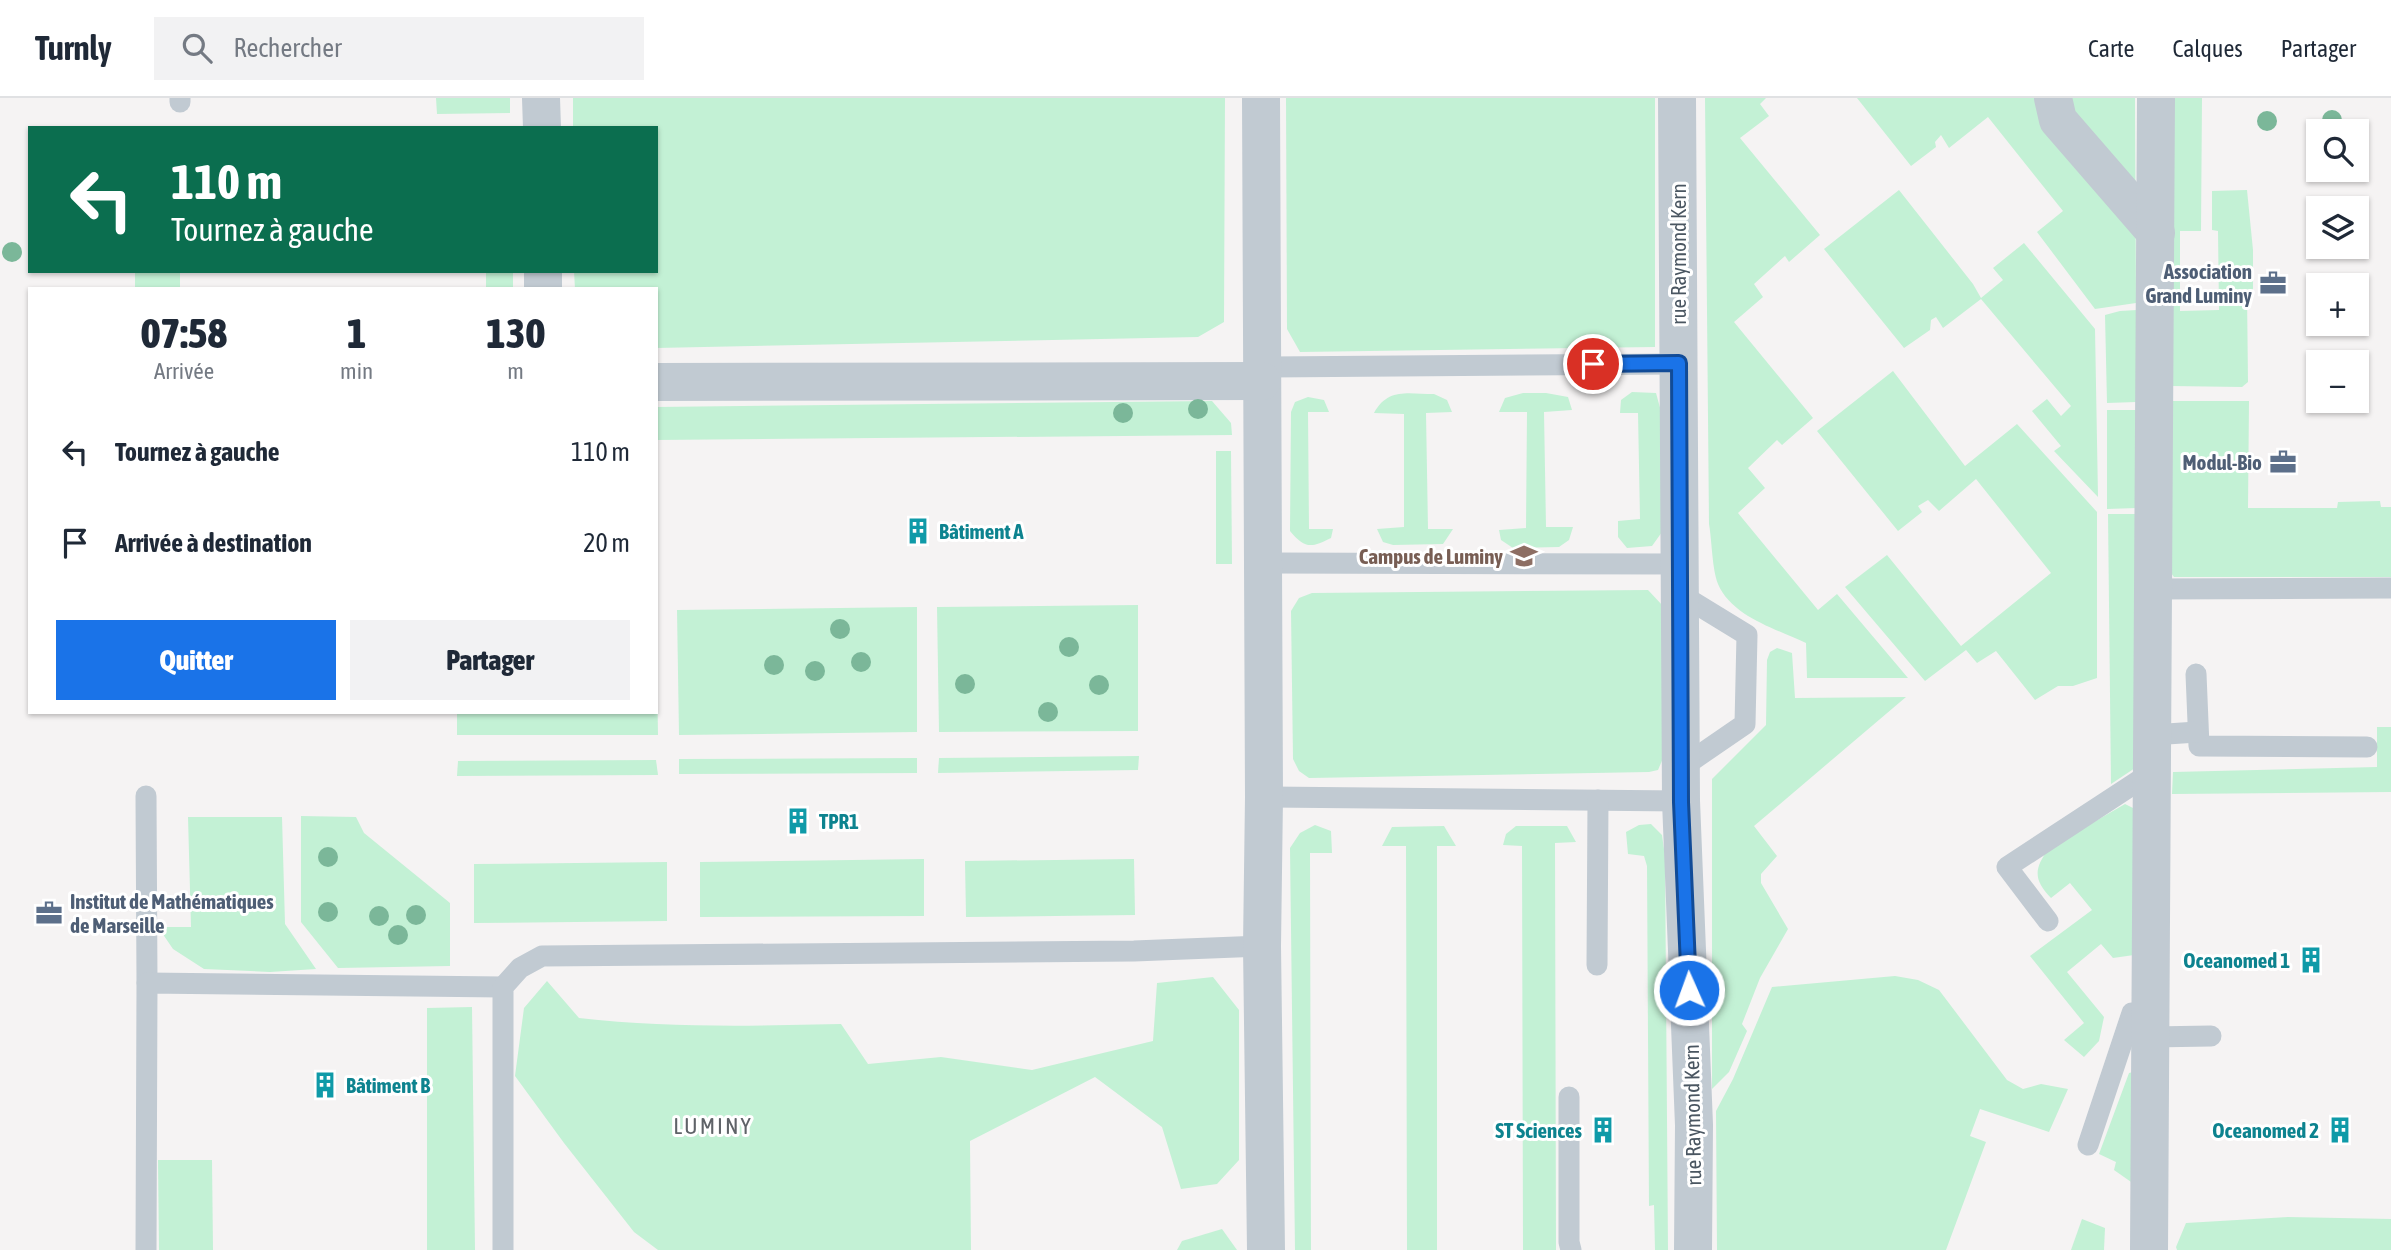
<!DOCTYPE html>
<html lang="fr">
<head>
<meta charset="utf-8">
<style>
	:root { --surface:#fff; --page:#f2f2f3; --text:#1f2937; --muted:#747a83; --line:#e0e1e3; --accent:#1a73e8 }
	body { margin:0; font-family:"Asap Condensed",sans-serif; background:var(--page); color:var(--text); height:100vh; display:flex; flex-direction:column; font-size:26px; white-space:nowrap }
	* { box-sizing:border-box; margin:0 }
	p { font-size:23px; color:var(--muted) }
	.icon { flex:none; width:38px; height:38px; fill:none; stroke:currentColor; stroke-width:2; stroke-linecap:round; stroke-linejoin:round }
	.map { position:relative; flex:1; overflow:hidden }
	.panel { position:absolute; left:28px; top:189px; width:630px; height:427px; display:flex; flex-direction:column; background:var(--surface); border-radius:0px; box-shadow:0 2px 5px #0004 }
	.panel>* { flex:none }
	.guide { position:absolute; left:28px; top:28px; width:630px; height:147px; border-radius:0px; box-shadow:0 2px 5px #0004; background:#0b6e4f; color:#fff; overflow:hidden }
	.fabs { position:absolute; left:2306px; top:21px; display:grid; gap:14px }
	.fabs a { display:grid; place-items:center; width:63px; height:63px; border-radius:0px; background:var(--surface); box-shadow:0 2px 5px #0004; font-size:35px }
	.pin { position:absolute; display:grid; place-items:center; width:60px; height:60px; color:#fff; margin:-30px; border:4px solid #fff; border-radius:50%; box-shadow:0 2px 7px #0007 }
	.me { position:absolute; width:77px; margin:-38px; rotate:358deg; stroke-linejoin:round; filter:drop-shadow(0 0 5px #0008) }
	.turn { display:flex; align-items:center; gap:24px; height:147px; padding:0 28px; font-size:32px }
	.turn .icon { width:91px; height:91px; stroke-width:2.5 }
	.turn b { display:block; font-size:49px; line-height:60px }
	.eta { display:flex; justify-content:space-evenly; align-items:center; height:119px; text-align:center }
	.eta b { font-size:42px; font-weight:800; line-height:49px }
	.cta { display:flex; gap:14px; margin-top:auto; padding:14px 28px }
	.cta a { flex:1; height:80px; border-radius:0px; background:var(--accent); color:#fff; font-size:28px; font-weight:800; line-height:80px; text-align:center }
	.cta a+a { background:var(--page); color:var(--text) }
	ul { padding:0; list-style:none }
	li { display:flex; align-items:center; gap:21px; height:91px; padding:0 28px }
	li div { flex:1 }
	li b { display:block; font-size:26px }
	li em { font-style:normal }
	header { display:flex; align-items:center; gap:42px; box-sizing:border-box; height:98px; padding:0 35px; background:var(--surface); border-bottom:2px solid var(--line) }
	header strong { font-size:33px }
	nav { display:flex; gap:38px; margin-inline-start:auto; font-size:24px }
	.search { width:490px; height:63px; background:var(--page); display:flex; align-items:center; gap:18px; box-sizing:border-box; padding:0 24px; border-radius:0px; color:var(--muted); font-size:26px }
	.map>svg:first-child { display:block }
	.green { fill:#c3f1d5 }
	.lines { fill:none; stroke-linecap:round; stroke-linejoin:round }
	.service { stroke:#c1cad2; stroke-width:21 }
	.minor { stroke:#c1cad2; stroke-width:38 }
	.tree { fill:#7bb799 }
	.route-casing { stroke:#114b97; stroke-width:18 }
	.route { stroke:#1a73e8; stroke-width:12 }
	.labels { text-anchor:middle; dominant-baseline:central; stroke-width:6; stroke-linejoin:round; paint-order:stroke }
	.street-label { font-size:21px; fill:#4a5661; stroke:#fff }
	.service-label { font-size:21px; font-weight:bold; fill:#4e5e75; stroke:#fff; text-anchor:end }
	.culture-label { font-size:21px; font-weight:bold; fill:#0d838f; stroke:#fff; text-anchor:start }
	.education-label { font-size:21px; font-weight:bold; fill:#785e54; stroke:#fff; text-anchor:end }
	.neighbourhood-label { font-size:23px; letter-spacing:2px; fill:#5f6368; stroke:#fff }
</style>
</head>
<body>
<header>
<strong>Turnly</strong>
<div class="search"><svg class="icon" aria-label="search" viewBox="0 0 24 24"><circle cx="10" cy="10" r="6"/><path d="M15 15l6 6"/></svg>Rechercher</div>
<nav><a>Carte</a><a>Calques</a><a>Partager</a></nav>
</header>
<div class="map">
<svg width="2391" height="1152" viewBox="0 0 2391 1152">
	<rect width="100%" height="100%" fill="#f5f3f3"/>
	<g class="green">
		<path d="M436 0H510V15L437 16Z"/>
		<path d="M573 0H1225L1224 224 1198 239 656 250V191H575L574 173H656V30H573Z"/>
		<path d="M1286 0H1655V249L1300 254 1287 231Z"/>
		<path d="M1705 0H1766L1760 6 1769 18 1740 40 1820 137 1789 164 1785 158 1754 186 1763 199 1734 224 1813 320 1782 347 1777 342 1748 370 1765 390 1738 415 1818 512 1837 496 1908 580H1807L1806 545C1777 531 1732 519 1718 486 1712 471 1712 443 1709 426Z"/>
		<path d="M1857 0H2135L2136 205 2095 211 2037 134 2063 113 1988 19 1949 50 1941 37 1935 44 1936 49 1911 68Z"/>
		<path d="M2171 0H2202L2201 133H2180V213L2219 212 2218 133 2212 132V93L2247 92 2253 152V195H2247L2248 284 2242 289 2171 288Z"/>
		<path d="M1899 92 1973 186 1981 200 2003 182 1993 170 2024 145 2095 231 2098 399 2054 353 2061 348 2032 313 2047 301 2061 318 2071 308 1981 201 1943 230 1936 219 1931 222 1930 232 1904 250 1824 151Z"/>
		<rect x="135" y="173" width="45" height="18"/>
		<rect x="486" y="173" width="27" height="18"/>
		<path d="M2137 212 2136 304 2107 305 2105 217 2120 213Z"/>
		<path d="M1893 273 1965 368 2017 326 2097 414V580L2073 588H2058L2035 602 1996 553 1977 565 1966 552 1925 583 1845 489 1887 457 1961 548 2051 475 1976 381 1939 413 1928 402 1918 408 1922 414 1898 433 1817 333Z"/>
		<path d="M1632 294 1656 295 1662 317V434L1652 448 1627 450 1618 439V423L1640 421 1638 315H1620L1621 302Z"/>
		<path d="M1523 295H1546L1568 299 1572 312 1544 314 1546 429H1573L1569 442 1559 449 1513 450 1501 442 1499 432 1526 430 1527 314H1499L1505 300Z"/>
		<path d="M1434 296 1447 302 1452 314 1426 315 1428 431H1453L1443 446 1393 447 1383 444 1377 431 1404 429V316L1374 315C1388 289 1409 296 1434 296Z"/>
		<path d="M1308 299 1324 302 1329 314H1308L1309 431H1333L1331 440C1311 450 1305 451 1290 433L1291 314 1295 304Z"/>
		<path d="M1212 303 1231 325 1232 337 656 342V309Z"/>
		<path d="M2171 303H2249L2248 410H2337L2338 404 2380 403 2381 409H2391V479H2174L2171 475Z"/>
		<path d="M2107 312H2137V410L2107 411Z"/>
		<path d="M1216 353H1231L1232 466H1216Z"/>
		<path d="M2108 416H2137L2135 670 2111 686Z"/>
		<path d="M1648 492 1663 508 1664 658 1658 672 1649 674 1309 680 1299 673 1293 661 1291 513 1299 500 1312 495Z"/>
		<path d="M1138 507V633L939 634 937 509Z"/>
		<path d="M917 509V634L679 637 677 512Z"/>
		<path d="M656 512 658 637H457V614H656Z"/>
		<path d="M1777 550 1792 555 1795 600 1906 599 1754 728 1777 758 1761 776V785L1788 831 1760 880 1742 926 1747 933 1729 974 1712 991V681L1766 627 1767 562 1770 554Z"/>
		<path d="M2377 629H2391V694L2172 696 2173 674 2377 669Z"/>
		<path d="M1139 658 1138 672 938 675 939 660Z"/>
		<path d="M917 660V675L679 676V661Z"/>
		<path d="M656 662 658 677 457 678 458 663Z"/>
		<path d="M2125 706 2135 711 2134 857 2113 860 2101 846 2067 874 2104 919 2099 943 2084 959 2064 942 2084 925 2030 858 2092 812 2070 785 2051 800C2033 781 2034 771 2049 750Z"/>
		<path d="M301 718 356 719 364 735 450 805V868L338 870 301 824Z"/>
		<path d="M188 719H282L285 826 316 871 270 874 204 871 173 851 158 829H191Z"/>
		<path d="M1651 726 1662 737 1665 758 1668 1152H1655L1654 1107 1649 1108 1647 768 1644 758 1628 756 1626 734 1639 727Z"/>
		<path d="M1315 727 1331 733 1332 755H1310L1311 1152H1295L1290 750 1300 735Z"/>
		<path d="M1444 728 1456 748H1437V1152H1407L1406 748H1382L1392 729Z"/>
		<path d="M1516 728H1567L1576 744 1555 745 1556 1152H1523L1522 748 1503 747 1506 736Z"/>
		<path d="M924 761V818L700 819V764Z"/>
		<path d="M1134 761 1135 817 966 819 965 763Z"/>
		<path d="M667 764V823L474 825V766Z"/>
		<path d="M1895 878 1918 882 1939 892 2007 982 2023 991 2041 986 2068 991 2049 1034 1980 1011 1970 1038 1986 1044 1946 1152H1717L1716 1013 1733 981 1772 889Z"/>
		<path d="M1213 879 1239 912V1062L1217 1086 1181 1091 1162 1029 1095 979 970 1043 971 1152H658L634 1134 564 1045 515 978 524 910 547 883 579 920C666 930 754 928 841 926L868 966 941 959 1032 972 1153 943 1157 885Z"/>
		<path d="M472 909 475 1152H427V910Z"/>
		<path d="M2133 974 2134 1086 2114 1072 2116 1064 2099 1056 2129 975Z"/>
		<path d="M158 1062H212L213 1152H159Z"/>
		<path d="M2288 1119 2391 1121V1152H2177L2176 1149 2186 1125Z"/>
		<path d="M2082 1121 2105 1130 2104 1152H2071Z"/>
		<path d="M1222 1131 1237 1152H1177L1182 1143Z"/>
	</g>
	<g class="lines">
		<g class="service">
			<path d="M180 4V0"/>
			<path d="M1262 269 1679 266"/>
			<path d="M1261 465 1680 466"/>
			<path d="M2154 491 2391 490"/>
			<path d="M1680 496 1747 537 1745 626 1681 670"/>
			<path d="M2196 576 2199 648 2367 649"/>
			<path d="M2152 637 2197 634"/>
			<path d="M146 698 147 885"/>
			<path d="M1264 699 1681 703"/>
			<path d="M2048 823 2007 769 2152 674"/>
			<path d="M1597 867 1598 702"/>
			<path d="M2151 939 2211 938"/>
			<path d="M1569 999V1144L1571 1152"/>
			<path d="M2088 1047 2132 915 2151 914"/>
			<path d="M146 1152 147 885 503 889"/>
			<path d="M503 1152V889L520 870 542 858 1134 853 1262 848"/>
		</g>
		<g class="minor">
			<path d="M541 0 542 30"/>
			<path d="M1261 0 1264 699 1262 848 1266 1152"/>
			<path d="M1677 0 1681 703 1694 1027 1693 1152"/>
			<path d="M2053 0 2058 22 2156 135"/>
			<path d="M543 173V191"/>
			<path d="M656 284 1262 283"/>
			<path d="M2149 1152 2156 0"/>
		</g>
	</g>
	<g class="tree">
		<circle cx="2332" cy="22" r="10"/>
		<circle cx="2267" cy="23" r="10"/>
		<circle cx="12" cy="154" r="10"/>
		<circle cx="1198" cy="311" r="10"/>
		<circle cx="1123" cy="315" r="10"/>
		<circle cx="840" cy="531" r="10"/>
		<circle cx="1069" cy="549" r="10"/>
		<circle cx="861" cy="564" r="10"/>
		<circle cx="774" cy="567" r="10"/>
		<circle cx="815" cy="573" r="10"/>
		<circle cx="965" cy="586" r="10"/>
		<circle cx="1099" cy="587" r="10"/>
		<circle cx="1048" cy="614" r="10"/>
		<circle cx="328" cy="759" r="10"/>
		<circle cx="328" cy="814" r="10"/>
		<circle cx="416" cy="817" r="10"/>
		<circle cx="379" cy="818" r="10"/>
		<circle cx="398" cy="837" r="10"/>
	</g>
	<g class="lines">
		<g class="route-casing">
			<path id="route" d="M1593 266 1679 265 1681 704 1689 892"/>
		</g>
		<use href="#route" class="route"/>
	</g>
	<defs>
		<g id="office-bare" transform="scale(2.1)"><path d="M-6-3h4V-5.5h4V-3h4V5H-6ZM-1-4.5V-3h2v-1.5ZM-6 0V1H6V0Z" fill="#5c6f8a" stroke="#fff" stroke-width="2.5" paint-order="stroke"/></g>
		<g id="building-bare" transform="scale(2.1)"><path d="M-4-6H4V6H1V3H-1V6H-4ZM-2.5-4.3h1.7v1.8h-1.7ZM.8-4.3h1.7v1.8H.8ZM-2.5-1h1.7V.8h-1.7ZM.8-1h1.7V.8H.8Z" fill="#0f9aa8" stroke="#fff" stroke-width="2.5" paint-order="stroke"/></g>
		<g id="university-bare" transform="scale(2.1)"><path d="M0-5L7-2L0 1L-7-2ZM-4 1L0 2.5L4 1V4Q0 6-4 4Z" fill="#8d6e63" stroke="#fff" stroke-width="2.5" paint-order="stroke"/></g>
	</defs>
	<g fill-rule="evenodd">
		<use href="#office-bare" x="2273" y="185"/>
		<use href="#office-bare" x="2283" y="364"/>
		<use href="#building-bare" x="918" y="433"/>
		<use href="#university-bare" x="1524" y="458"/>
		<use href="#building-bare" x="798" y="723"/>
		<use href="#office-bare" x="49" y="815"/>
		<use href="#building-bare" x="2311" y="862"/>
		<use href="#building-bare" x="325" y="987"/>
		<use href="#building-bare" x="1603" y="1032"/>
		<use href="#building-bare" x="2340" y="1032"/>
	</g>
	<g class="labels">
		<g class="street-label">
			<text transform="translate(1678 156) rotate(-90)">rue Raymond Kern</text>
			<text transform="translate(1692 1017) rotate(-91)">rue Raymond Kern</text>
		</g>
		<g class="service-label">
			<text x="2252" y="173">Association<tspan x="2252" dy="24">Grand Luminy</tspan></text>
			<text x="2262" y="364">Modul-Bio</text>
			<text x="70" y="803" text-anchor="start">Institut de Mathématiques<tspan x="70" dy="24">de Marseille</tspan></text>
		</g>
		<g class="culture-label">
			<text x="939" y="433">Bâtiment A</text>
			<text x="819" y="723">TPR1</text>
			<text x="2290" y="862" text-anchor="end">Oceanomed 1</text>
			<text x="346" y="987">Bâtiment B</text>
			<text x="1582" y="1032" text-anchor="end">ST Sciences</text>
			<text x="2319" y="1032" text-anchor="end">Oceanomed 2</text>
		</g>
		<g class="education-label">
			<text x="1503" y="458">Campus de Luminy</text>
		</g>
		<g class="neighbourhood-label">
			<text x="713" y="1028">LUMINY</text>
		</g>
	</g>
</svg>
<div class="fabs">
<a><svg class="icon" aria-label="search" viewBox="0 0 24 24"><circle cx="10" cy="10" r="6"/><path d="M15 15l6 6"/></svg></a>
<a><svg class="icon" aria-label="layers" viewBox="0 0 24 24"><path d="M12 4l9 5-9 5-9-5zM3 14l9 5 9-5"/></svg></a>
<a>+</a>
<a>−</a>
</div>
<div class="pin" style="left:1593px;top:266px;background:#d93025"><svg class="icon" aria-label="arrive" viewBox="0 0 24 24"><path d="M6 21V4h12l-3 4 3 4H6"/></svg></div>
<svg class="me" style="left:1689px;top:892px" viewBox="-20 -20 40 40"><circle r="17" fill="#1a73e8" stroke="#fff" stroke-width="3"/><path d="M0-11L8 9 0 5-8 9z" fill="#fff"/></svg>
<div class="guide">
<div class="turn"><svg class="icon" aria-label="left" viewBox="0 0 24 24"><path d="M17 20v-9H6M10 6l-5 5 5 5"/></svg><div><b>110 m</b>Tournez à gauche</div></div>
</div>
<section class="panel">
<div class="eta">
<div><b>07:58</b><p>Arrivée</p></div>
<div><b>1</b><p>min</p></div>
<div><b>130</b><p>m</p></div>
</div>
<ul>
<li><svg class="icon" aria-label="left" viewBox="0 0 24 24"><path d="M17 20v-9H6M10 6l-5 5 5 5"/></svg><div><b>Tournez à gauche</b></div><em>110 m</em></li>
<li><svg class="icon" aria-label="arrive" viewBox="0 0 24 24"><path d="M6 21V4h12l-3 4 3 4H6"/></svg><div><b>Arrivée à destination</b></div><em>20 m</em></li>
</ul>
<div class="cta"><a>Quitter</a><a>Partager</a></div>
</section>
</div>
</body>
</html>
